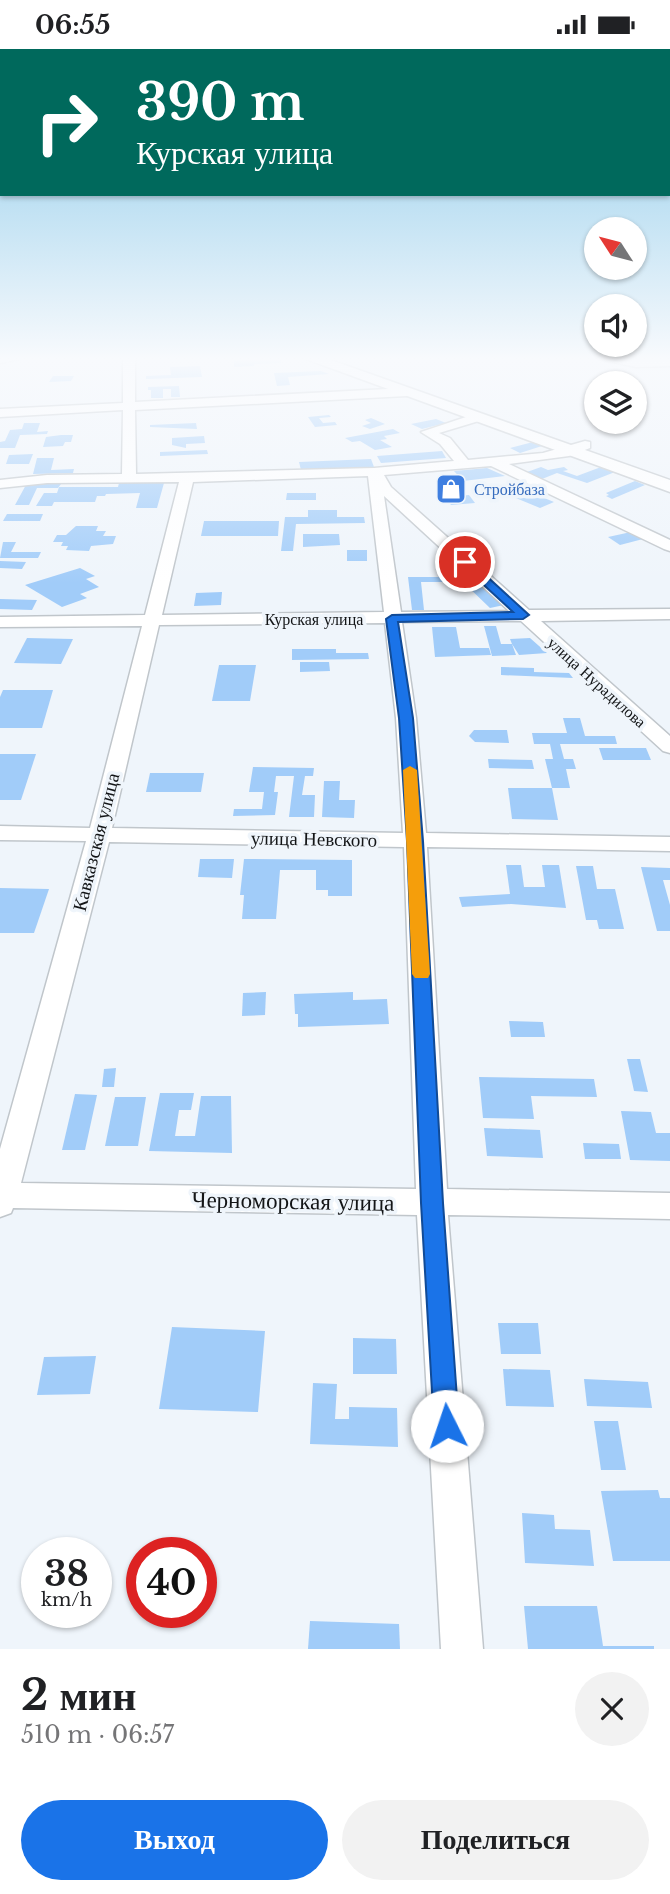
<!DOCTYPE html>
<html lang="ru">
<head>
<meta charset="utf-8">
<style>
	:root { --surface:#fff; --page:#f2f2f2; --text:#202124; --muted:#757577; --accent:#1a73e8 }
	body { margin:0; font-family:"Libre Baskerville",serif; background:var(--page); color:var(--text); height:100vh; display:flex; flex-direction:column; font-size:26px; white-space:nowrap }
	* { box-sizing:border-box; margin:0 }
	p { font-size:23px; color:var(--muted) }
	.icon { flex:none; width:38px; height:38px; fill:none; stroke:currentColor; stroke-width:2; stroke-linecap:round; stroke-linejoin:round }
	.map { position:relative; height:1600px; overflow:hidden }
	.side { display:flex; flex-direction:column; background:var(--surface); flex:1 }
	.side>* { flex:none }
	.guide { position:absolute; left:0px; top:0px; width:670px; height:147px; box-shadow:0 2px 5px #0004; background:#00695c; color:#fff; overflow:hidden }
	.needle { width:46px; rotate:306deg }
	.tools { position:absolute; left:584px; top:168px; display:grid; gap:14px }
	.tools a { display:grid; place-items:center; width:63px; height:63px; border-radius:50%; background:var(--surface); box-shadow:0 2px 5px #0004; font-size:35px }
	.speed { position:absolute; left:21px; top:1488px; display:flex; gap:14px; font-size:35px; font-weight:700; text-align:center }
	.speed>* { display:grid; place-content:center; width:91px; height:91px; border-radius:50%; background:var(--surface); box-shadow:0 2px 5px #0004; line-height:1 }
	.speed small { font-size:18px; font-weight:400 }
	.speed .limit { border:10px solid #d22; background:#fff; color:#111 }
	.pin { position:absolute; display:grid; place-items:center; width:60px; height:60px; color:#fff; margin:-30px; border:4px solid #fff; border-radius:50%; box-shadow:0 2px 7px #0007 }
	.me { position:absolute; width:77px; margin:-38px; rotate:356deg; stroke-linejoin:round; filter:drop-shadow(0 0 5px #0008) }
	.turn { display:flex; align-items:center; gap:24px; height:147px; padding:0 21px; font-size:32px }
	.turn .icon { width:91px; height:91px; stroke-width:2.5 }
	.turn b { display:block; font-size:49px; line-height:60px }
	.round { display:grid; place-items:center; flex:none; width:74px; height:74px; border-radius:37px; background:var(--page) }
	.headline { display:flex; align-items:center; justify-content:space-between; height:119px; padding:0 21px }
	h1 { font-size:42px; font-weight:700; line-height:52px }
	.primary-button { display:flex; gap:14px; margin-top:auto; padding:14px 21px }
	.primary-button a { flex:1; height:80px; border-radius:42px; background:var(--accent); color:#fff; font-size:28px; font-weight:700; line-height:80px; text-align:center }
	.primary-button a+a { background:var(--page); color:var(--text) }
	.status { display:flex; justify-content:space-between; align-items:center; height:49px; padding:0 35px; background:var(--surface); direction:ltr }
	.status svg { height:19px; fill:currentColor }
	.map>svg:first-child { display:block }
	.building { fill:#a1ccf9 }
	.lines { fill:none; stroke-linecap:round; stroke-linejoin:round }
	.minor-casing { stroke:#c0c6cb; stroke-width:3 }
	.major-casing { stroke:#c0c6cb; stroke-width:3 }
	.minor { fill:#fff; fill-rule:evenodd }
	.major { fill:#fff; fill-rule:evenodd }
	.route { fill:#1a73e8; stroke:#114b97; stroke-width:2 }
	.slow { fill:#f59e0b }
	.labels { text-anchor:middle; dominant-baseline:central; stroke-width:7; stroke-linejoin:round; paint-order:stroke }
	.far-shop-label { font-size:16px; fill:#366cbe; stroke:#eff5fb; text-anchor:start }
	.far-street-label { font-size:16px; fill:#131517; stroke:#eff5fb }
	.street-label { font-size:19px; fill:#131517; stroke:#eff5fb }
	.near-street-label { font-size:23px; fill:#131517; stroke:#eff5fb }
</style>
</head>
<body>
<div class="status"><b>06:55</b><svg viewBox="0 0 49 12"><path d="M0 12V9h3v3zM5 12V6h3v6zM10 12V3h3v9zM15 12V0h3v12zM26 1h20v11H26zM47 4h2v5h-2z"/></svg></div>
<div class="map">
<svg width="670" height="1600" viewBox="0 0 670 1600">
	<rect width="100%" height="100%" fill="#eff5fb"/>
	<g class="building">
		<path d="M280 311 281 314 254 315V317L234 318V312Z"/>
		<path d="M200 317 202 328 146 330V327L171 326 170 318Z"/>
		<path d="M321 322 329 325 288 328 290 336 277 337 274 324Z"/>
		<path d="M53 327H74L71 332 49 333Z"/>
		<path d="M179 337 180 348H171V340H163V349H151V341H148V338Z"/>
		<path d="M329 366 331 368 319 369 323 374 335 373 337 376 315 378 308 368Z"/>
		<path d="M371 369 385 375 370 380 362 377 371 374 365 371Z"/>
		<path d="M436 370 446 374 422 380 411 375Z"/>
		<path d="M24 374H40L37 383 48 382 47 385 20 386 15 399H0V393L5 392 10 381 22 380Z"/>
		<path d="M196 374 197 380 150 378V376Z"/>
		<path d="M393 380 400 384 384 387 387 390 380 391 392 398 375 401 360 392 352 393 345 389Z"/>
		<path d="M61 386H73L71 393H65L63 397 43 398 46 388Z"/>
		<path d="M204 387 205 394 186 395V399L172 396V389Z"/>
		<path d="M533 393 542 397 520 404 510 399Z"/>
		<path d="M207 401 208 405 160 407V403Z"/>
		<path d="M442 402 446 409 381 414 377 407Z"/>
		<path d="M33 405 29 415H6L9 406Z"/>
		<path d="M37 409H54L51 421 74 420 73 424 33 425Z"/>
		<path d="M371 410 374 418 301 421 299 413Z"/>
		<path d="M541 418 548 421 564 418 568 421 563 422 577 427 601 418 615 423 587 434 557 424 542 430 527 423Z"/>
		<path d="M487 419 505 427 463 432 454 422Z"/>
		<path d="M635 432 645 436 612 450 606 447 609 446 606 444Z"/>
		<path d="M27 434 61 435 58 439H37L29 456H15Z"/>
		<path d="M119 434H164L157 459H136L140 444 106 445 105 447H97L95 453H54L52 457H36L44 444H57L59 438H118Z"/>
		<path d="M530 440 536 442 524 447 537 446 554 453 540 459 511 447Z"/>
		<path d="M287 444H316V451H286Z"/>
		<path d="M469 446 475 454 451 456 445 448Z"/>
		<path d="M308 461H337V468H364L365 474 296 475 293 502H281L285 468H308Z"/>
		<path d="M7 465H43L40 472H3Z"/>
		<path d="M204 472H279L278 487H201Z"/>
		<path d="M76 477H98L96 482H106L103 487H116L113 495 91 497 89 502 66 501 68 497H61L63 493H53L57 486H66Z"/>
		<path d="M631 483 643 490 620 496 608 488Z"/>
		<path d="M303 485H339L340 496 303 498Z"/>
		<path d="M3 493H16L11 503H41L38 509H0Z"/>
		<rect x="347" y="501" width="20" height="11"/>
		<path d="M0 512 26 513 22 520 0 519Z"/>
		<path d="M80 519 95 527 86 530 99 538 80 545 87 549 62 558 25 536Z"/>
		<path d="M408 528H474L504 556 490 559 463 533H421L424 561H412Z"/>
		<path d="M222 543 221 556 194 557 196 544Z"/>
		<path d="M0 550 37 551 32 561 0 560Z"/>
		<path d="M484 577H496L501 595H512L510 590 530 589 547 604 519 606 512 595 516 606 492 607Z"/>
		<path d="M432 578H456L460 599H489L491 606 435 608Z"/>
		<path d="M27 589 73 590 61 615 14 614Z"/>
		<path d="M292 600H336V604H368L369 610 292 611Z"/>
		<path d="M300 613H329L330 622 300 623Z"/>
		<path d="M219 616H256L250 652H212Z"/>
		<path d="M501 618 534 619V623L569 624 573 629 501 626Z"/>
		<path d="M3 641H53L42 679H0V648Z"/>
		<path d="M563 669H580L585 687H615L617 695H560L564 710H573L576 720H566L570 739H552L545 710H553L550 695H534L532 684H567Z"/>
		<path d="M474 681H507L509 694 475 693 469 687Z"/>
		<path d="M599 699H646L651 711H603Z"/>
		<path d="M0 705H36L21 751H0Z"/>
		<path d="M488 710 532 711 534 720 489 719Z"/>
		<path d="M253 718 314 719 313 727H305L302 746H315L314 768H289L294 727H276L274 743H278L275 766 233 767 234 760H262L264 743H249Z"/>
		<path d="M150 724H204L201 743H146Z"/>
		<path d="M324 732H340L339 751H355L354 769 322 768Z"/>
		<path d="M508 739H552L558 771 512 770Z"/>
		<path d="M200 810H234L232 829 198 828Z"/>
		<path d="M244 810 352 811V847H328V841H316V821H280L276 870H242L244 846H240Z"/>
		<path d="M506 816H521L524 838H545L542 816H559L566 859 511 855 462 858 459 848 510 845Z"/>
		<path d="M576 817H593L597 840H615L624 880H599L597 871H586Z"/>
		<path d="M641 818 670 819V831H663L670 856V882H657Z"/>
		<path d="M0 839 49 840 34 884H0Z"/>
		<path d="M266 943 265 966 242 967 243 944Z"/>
		<path d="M353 943V951L387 950 389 975 298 978V965H295L294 945Z"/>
		<path d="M509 972 543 973 545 988H511Z"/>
		<path d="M627 1010H640L648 1043 634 1042Z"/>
		<path d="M116 1019 114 1038H102L104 1020Z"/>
		<path d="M479 1028 594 1030 597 1048 531 1047 534 1070 483 1069Z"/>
		<path d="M160 1044H194L191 1061H179L175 1087H195L201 1047H231L232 1104 149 1102Z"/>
		<path d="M75 1045 97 1046 85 1101H62Z"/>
		<path d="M115 1048H146L138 1097H105Z"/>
		<path d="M621 1062 651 1063 656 1084H670V1112L630 1111Z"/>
		<path d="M484 1079 540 1081 543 1109 487 1107Z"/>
		<path d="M583 1094 619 1095 621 1110H585Z"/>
		<path d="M498 1274H538L541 1305H501Z"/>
		<path d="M172 1278 265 1282 258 1363 159 1360Z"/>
		<path d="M353 1289 396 1290 397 1325H353Z"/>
		<path d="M96 1307 90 1345 37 1346 44 1308Z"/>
		<path d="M503 1320 550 1321 554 1358 506 1357Z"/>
		<path d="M584 1330 648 1333 652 1359 587 1357Z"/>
		<path d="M313 1334 337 1335 335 1370H349V1358L397 1359 398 1398 310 1395Z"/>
		<path d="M594 1372H618L626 1421H601Z"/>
		<path d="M658 1441 660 1449H670V1512H613L601 1442Z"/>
		<path d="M522 1464 554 1466 555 1480 590 1481 594 1517 525 1514Z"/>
		<path d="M524 1557H597L603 1597H654V1600H528Z"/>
		<path d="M310 1572 399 1575 400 1600H308Z"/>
	</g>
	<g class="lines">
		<g class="minor-casing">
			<g id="minor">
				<path d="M0 310H20L0 314Z"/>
				<path d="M123 310H135V353L407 339 413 343 407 347 135 361 136 425 374 419 454 412 440 395 421 383 478 364 484 368 482 371 439 384 450 389 468 411 543 404 585 392 590 393V399L569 407 509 415 670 491V502L664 500 491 417 384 426 391 438 529 561 670 560V570L541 572 670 687V704L663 702 521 572 402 573 416 669 426 784 670 788V802L427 798 447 1140 670 1144V1170L448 1166 483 1600H441L417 1166 13 1159 11 1164 0 1168V1100L86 792 0 791V777L90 779 142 577 0 578V568L145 566 179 433 47 434 0 439V431L47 426 122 425 123 361 0 368V360L123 354ZM368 427 384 563 162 566 193 433ZM384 447 509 562 401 563ZM385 574 396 669 403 784 112 779 159 576ZM109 793 404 798 416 1140 21 1134Z"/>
				<path d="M598 310 670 311V317L636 318Z"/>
			</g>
		</g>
		<g class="major-casing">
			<path id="major" d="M306 310H328L670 431V443Z"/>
		</g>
		<use href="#minor" class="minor"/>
		<use href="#major" class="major"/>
	</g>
	<linearGradient id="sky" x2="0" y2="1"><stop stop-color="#87c8e9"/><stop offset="0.58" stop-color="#f8fafd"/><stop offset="1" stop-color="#f8fafd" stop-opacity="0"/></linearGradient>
	<rect width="670" height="534" fill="url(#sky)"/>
	<path class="route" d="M461 511H469L529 566 523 570 398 573 413 669 423 792 443 1154 459 1377 456 1386 447 1390 438 1386 434 1377 421 1154 407 792 399 669 386 570 392 566 513 563 461 515Z"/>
	<path class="slow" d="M410 717 417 721 430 925 428 929H415L412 925 403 721Z"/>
	<defs>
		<g id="shop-square" transform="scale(1.575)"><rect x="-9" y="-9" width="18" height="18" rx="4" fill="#3f7fe0" stroke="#eff5fb"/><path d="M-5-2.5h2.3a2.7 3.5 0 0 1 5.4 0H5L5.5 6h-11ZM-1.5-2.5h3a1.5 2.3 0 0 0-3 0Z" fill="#fff"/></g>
	</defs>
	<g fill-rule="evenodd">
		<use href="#shop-square" x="451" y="440"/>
	</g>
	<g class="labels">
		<g class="far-shop-label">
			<text x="474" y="440">Стройбаза</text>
		</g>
		<g class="far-street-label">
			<text x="314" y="570">Курская улица</text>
			<text transform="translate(597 633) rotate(42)">улица Нурадилова</text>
		</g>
		<g class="street-label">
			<text transform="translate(314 790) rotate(1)">улица Невского</text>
			<text transform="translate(96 793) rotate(-76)">Кавказская улица</text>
		</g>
		<g class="near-street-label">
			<text transform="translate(293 1152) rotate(1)">Черноморская улица</text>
		</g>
	</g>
</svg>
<div class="tools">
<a><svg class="needle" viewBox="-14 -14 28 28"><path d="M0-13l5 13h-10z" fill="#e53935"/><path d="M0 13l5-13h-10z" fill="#757577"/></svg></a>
<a><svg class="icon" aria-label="sound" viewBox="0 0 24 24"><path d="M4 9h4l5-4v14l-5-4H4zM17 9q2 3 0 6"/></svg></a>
<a><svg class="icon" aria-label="layers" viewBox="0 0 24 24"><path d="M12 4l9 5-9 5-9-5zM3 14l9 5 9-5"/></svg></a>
</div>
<div class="speed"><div>38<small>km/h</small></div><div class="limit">40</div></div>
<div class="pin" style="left:465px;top:513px;background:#d93025"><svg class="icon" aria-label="arrive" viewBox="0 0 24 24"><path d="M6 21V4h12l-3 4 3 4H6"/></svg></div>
<svg class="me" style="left:447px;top:1377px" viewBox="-20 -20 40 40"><circle r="19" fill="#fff"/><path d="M0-13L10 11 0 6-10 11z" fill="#1a73e8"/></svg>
<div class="guide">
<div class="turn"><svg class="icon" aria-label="right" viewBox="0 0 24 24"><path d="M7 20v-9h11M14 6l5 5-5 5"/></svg><div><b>390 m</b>Курская улица</div></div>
</div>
</div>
<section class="side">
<div class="headline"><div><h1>2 мин</h1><p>510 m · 06:57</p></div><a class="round"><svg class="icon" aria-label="close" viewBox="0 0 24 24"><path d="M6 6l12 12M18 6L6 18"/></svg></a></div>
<div class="primary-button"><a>Выход</a><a>Поделиться</a></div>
</section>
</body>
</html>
